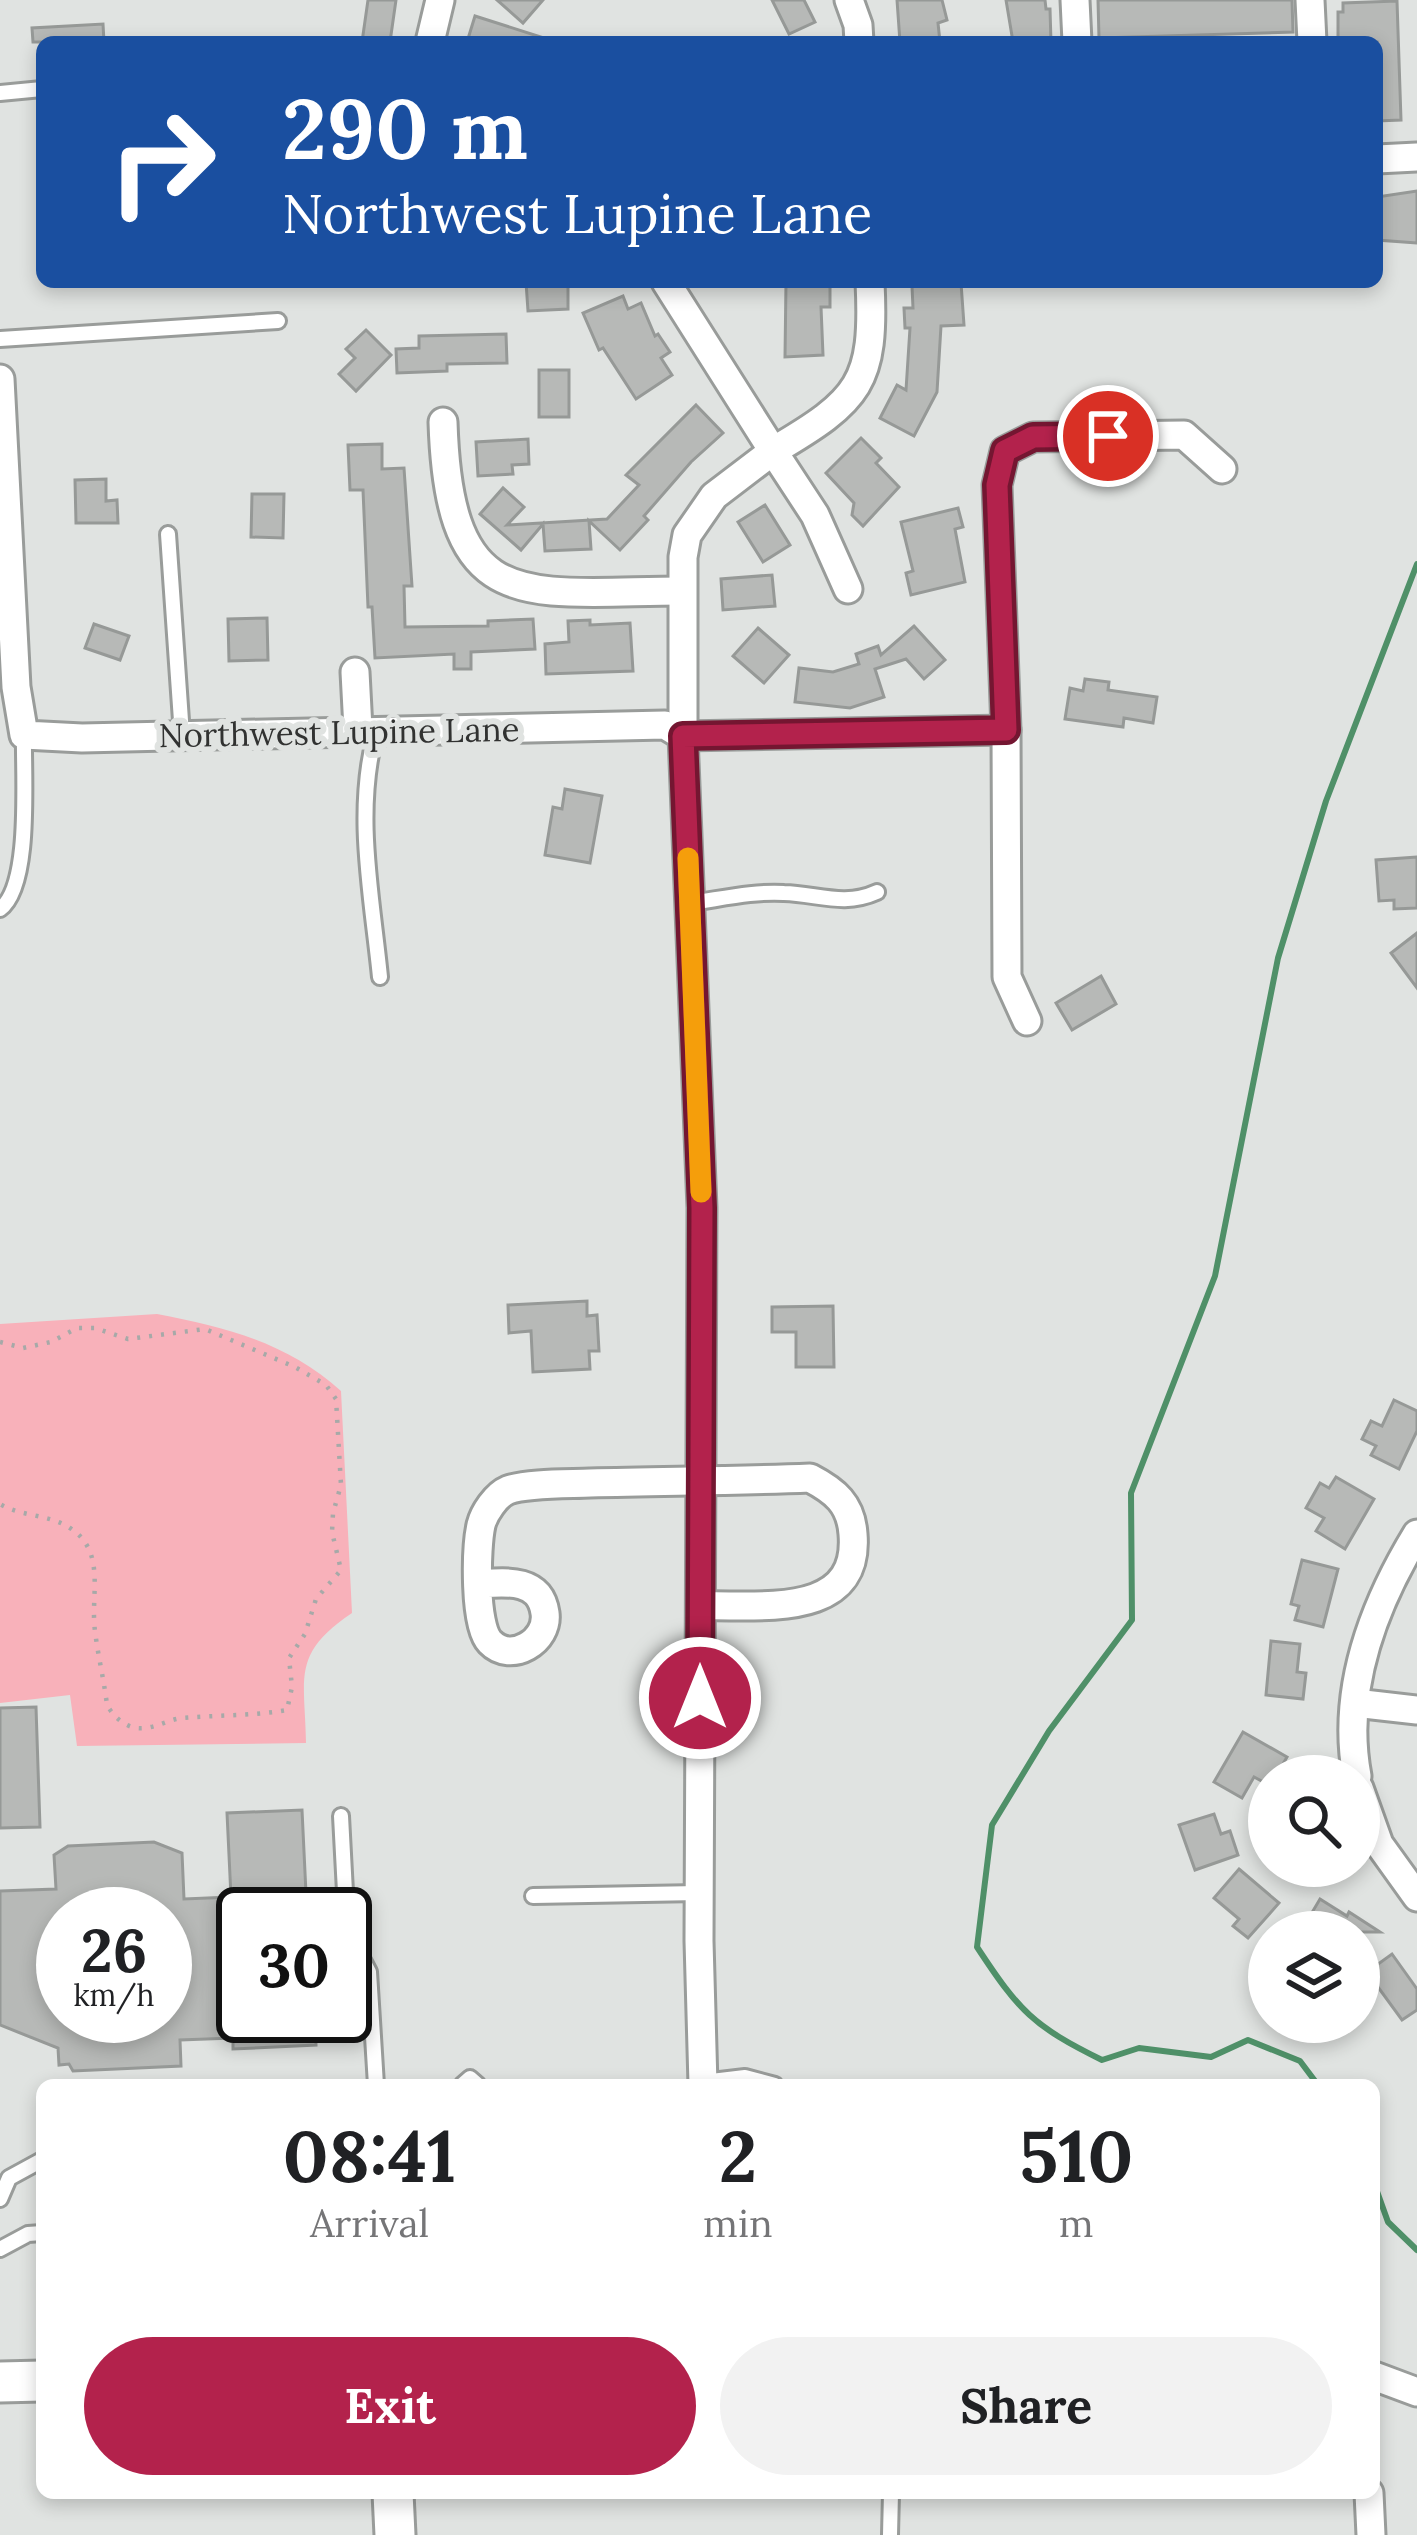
<!DOCTYPE html>
<html lang="en">
<head>
<meta charset="utf-8">
<style>
	:root { --surface:#fff; --page:#f2f2f2; --text:#202124; --muted:#757577; --accent:#b3224c }
	body { margin:0; font-family:Lora,serif; background:var(--page); color:var(--text); height:100vh; display:flex; flex-direction:column; font-size:45px; white-space:nowrap }
	* { box-sizing:border-box; margin:0 }
	p { font-size:39px; color:var(--muted) }
	.icon { flex:none; width:66px; height:66px; fill:none; stroke:currentColor; stroke-width:2; stroke-linecap:round; stroke-linejoin:round }
	.map { position:relative; flex:1; overflow:hidden }
	.details { position:absolute; left:36px; top:2079px; width:1344px; height:420px; display:flex; flex-direction:column; background:var(--surface); border-radius:18px; box-shadow:0 6px 18px #0003 }
	.details>* { flex:none }
	.guide { position:absolute; left:36px; top:36px; width:1347px; height:252px; border-radius:18px; box-shadow:0 6px 18px #0003; background:#1a4fa0; color:#fff; overflow:hidden }
	.controls { position:absolute; left:1248px; top:1755px; display:grid; gap:24px }
	.controls a { display:grid; place-items:center; width:132px; height:132px; border-radius:50%; background:var(--surface); box-shadow:0 6px 18px #0003; font-size:60px }
	.speed { position:absolute; left:36px; top:1887px; display:flex; gap:24px; font-size:60px; font-weight:700; text-align:center }
	.speed>* { display:grid; place-content:center; width:156px; height:156px; border-radius:50%; background:var(--surface); box-shadow:0 6px 18px #0003; line-height:1 }
	.speed small { font-size:30px; font-weight:400 }
	.speed .limit { border:6px solid #111; border-radius:18px; background:#fff; color:#111 }
	.pin { position:absolute; display:grid; place-items:center; width:102px; height:102px; color:#fff; margin:-51px; border:6px solid #fff; border-radius:50%; box-shadow:0 3px 12px #0007 }
	.me { position:absolute; width:132px; margin:-66px; rotate:0deg; stroke-linejoin:round; filter:drop-shadow(0 0 9px #0008) }
	.turn { display:flex; align-items:center; gap:42px; height:252px; padding:0 48px; font-size:54px }
	.turn .icon { width:156px; height:156px; stroke-width:2.5 }
	.turn b { display:block; font-size:84px; line-height:102px }
	.eta { display:flex; justify-content:space-evenly; align-items:center; height:204px; text-align:center }
	.eta b { font-size:72px; font-weight:800; line-height:84px }
	.button { display:flex; gap:24px; margin-top:auto; padding:24px 48px }
	.button a { flex:1; height:138px; border-radius:72px; background:var(--accent); color:#fff; font-size:48px; font-weight:800; line-height:138px; text-align:center }
	.button a+a { background:var(--page); color:var(--text) }
	.map>svg:first-child { display:block }
	.green { fill:#f8b1ba }
	.lines { fill:none; stroke-linecap:round; stroke-linejoin:round }
	.stream { stroke:#4f9068; stroke-width:6 }
	.building { fill:#b7b9b7; stroke:#969997; stroke-width:3; fill-rule:evenodd }
	.lane-casing { stroke:#999c9a; stroke-width:20 }
	.street-casing { stroke:#999c9a; stroke-width:33 }
	.secondary-casing { stroke:#999c9a; stroke-width:45 }
	.path { stroke:#a7a9a8; stroke-width:4.5; stroke-dasharray:3 9; stroke-linecap:butt }
	.lane { stroke:#fff; stroke-width:14 }
	.street { stroke:#fff; stroke-width:27 }
	.secondary { stroke:#fff; stroke-width:39 }
	.route-casing { stroke:#741631; stroke-width:30 }
	.route { stroke:#b3224c; stroke-width:21 }
	.slow { stroke:#f59e0b; stroke-width:21 }
	.labels { text-anchor:middle; dominant-baseline:central; stroke-width:12; stroke-linejoin:round; paint-order:stroke }
	.street-label { font-size:33px; fill:#313231; stroke:#e0e3e1 }
</style>
</head>
<body>
<div class="map">
<svg width="1417" height="2535" viewBox="0 0 1417 2535">
	<rect width="100%" height="100%" fill="#e0e3e1"/>
	<path class="green" d="M157 1314C226 1327 288 1343 341 1391L352 1613C291 1654 305 1677 306 1743L77 1746 70 1695 0 1703V1324Z"/>
	<g class="lines">
		<g class="stream">
			<path d="M1318 2085 1300 2061 1248 2040 1211 2057 1139 2048 1102 2060C1033 2026 1019 2011 977 1947L992 1825 1049 1731 1132 1620 1131 1493 1215 1276 1278 958 1326 801 1417 564"/>
			<path d="M1374 2183 1388 2222 1417 2250"/>
		</g>
	</g>
	<g class="building">
		<path d="M368 0H396L390 42H362Z"/>
		<path d="M497 0H543L523 23Z"/>
		<path d="M772 0H804L815 22 789 34Z"/>
		<path d="M897 0H942L947 20 938 23 940 42H900Z"/>
		<path d="M1006 0H1045L1046 9H1050L1051 42H1013Z"/>
		<path d="M1098 0H1292L1293 32 1099 38Z"/>
		<path d="M1397 1 1401 120 1377 121V42H1338V12H1343V3Z"/>
		<path d="M475 16 544 38 543 42H467Z"/>
		<path d="M103 24 104 42H33L32 28Z"/>
		<path d="M1417 191V243L1377 240V197Z"/>
		<path d="M526 282H568V309L528 311Z"/>
		<path d="M786 282H830V307H821L823 355 785 357Z"/>
		<path d="M961 283 964 325 941 326 937 392 914 436 880 418 897 385 906 390 910 328H905L904 308H913L912 286Z"/>
		<path d="M623 296 628 309 641 303 655 336 658 334 670 352 661 358 672 375 636 399 603 348 599 350 583 313Z"/>
		<path d="M366 330 391 355 356 391 339 374 355 358 346 349Z"/>
		<path d="M506 334 507 363 447 364V371L397 373 396 349 419 348V336Z"/>
		<rect x="539" y="370" width="30" height="47"/>
		<path d="M696 405 723 433 691 462 644 516 648 520 620 550 589 521 591 549 545 551 543 524 521 550 480 514 503 488 524 507 507 525 607 519 639 485 626 475Z"/>
		<path d="M861 438 881 458 876 463 899 487 863 526 852 515 854 503 826 473Z"/>
		<path d="M528 439 529 464 512 465 513 474 478 476 476 442Z"/>
		<path d="M382 444V469L404 468 412 586H404L405 627 488 626V621L533 619 535 649 471 652V669H454V654L375 658 372 607H368L363 490H350L348 445Z"/>
		<path d="M106 479V501L117 500 118 523H76L75 480Z"/>
		<path d="M252 494H284L283 538 251 537Z"/>
		<path d="M765 505 790 545 763 562 738 522Z"/>
		<path d="M958 508 963 527 955 529 965 582 911 595 906 573 913 571 901 522Z"/>
		<path d="M772 575 775 606 723 610 721 579Z"/>
		<path d="M267 618 268 660 229 661 228 619Z"/>
		<path d="M590 620V625L630 623 633 671 546 674 545 644 569 642 568 621Z"/>
		<path d="M94 624 129 636 120 660 85 648Z"/>
		<path d="M914 626 945 660 924 679 906 659 875 669 884 697 850 708 795 702 799 668 833 672 859 664 856 654 878 646 881 655Z"/>
		<path d="M758 628 789 655 764 683 733 656Z"/>
		<path d="M1085 679 1109 682 1108 690 1157 697 1153 723 1124 718 1123 727 1065 719 1070 688 1083 691Z"/>
		<path d="M565 789 602 796 590 863 545 855 553 807 562 809Z"/>
		<path d="M1417 857V908L1394 909V900L1379 901 1376 860Z"/>
		<path d="M1417 933V988L1391 953Z"/>
		<path d="M1101 976 1116 1004 1072 1030 1056 1003Z"/>
		<path d="M587 1301V1316L597 1315 599 1351H589L590 1369 533 1372 531 1331 509 1333 508 1305Z"/>
		<path d="M833 1306 834 1367H796V1332H772V1307Z"/>
		<path d="M1394 1400 1417 1411V1431L1399 1469 1371 1455 1376 1446 1362 1439 1371 1421 1382 1426Z"/>
		<path d="M1336 1477 1374 1499 1345 1549 1316 1531 1324 1518 1306 1508 1320 1483 1329 1488Z"/>
		<path d="M1302 1560 1338 1569 1323 1627 1295 1620 1299 1606 1291 1604Z"/>
		<path d="M1271 1641 1300 1644 1297 1672 1306 1673 1303 1699 1266 1695Z"/>
		<path d="M36 1707 40 1827 0 1828V1708Z"/>
		<path d="M1243 1732 1287 1757 1276 1776H1269V1785L1254 1777 1242 1798 1214 1782Z"/>
		<path d="M302 1810 307 1914H243V2016H315L316 2045 233 2049V2038L180 2040 181 2066 73 2071 69 2064 59 2065 58 2048 0 2025V1891L56 1889 54 1855 68 1846 154 1842 182 1853 184 1899 231 1897 227 1813ZM63 1914H165V2016H63Z"/>
		<path d="M1214 1814 1221 1834 1230 1831 1238 1855 1195 1870 1179 1825Z"/>
		<path d="M1239 1869 1279 1903 1248 1938 1233 1926 1239 1919 1214 1898Z"/>
		<path d="M1320 1899 1347 1916 1349 1912 1380 1932H1312L1304 1926Z"/>
		<path d="M1392 1954 1417 1989V2010L1402 2020 1367 1972Z"/>
	</g>
	<g class="lines">
		<g class="lane-casing">
			<g id="lane">
				<path d="M0 93 42 89"/>
				<path d="M0 339 278 321"/>
				<path d="M168 534 182 735"/>
				<path d="M376 732C354 812 372 896 380 977"/>
				<path d="M690 903C720 899 754 891 784 893 818 894 844 907 877 892"/>
				<path d="M0 909C32 886 23 774 24 735"/>
				<path d="M341 1816 347 1930 369 1972 376 2085"/>
				<path d="M533 1896 699 1893"/>
				<path d="M703 2082 745 2077 775 2085"/>
				<path d="M462 2085 470 2078 478 2085"/>
				<path d="M0 2199 9 2178 42 2160"/>
				<path d="M0 2249 28 2234 42 2233"/>
				<path d="M890 2535 891 2493"/>
			</g>
		</g>
		<g class="street-casing">
			<g id="street">
				<path d="M849 0 858 25 859 42"/>
				<path d="M1075 0 1077 42"/>
				<path d="M1310 0 1312 42"/>
				<path d="M430 42 440 0"/>
				<path d="M1377 159 1417 157"/>
				<path d="M666 282 773 451C860 400 875 383 870 282"/>
				<path d="M0 379 16 687 24 735 82 738 665 725 683 736 1006 730"/>
				<path d="M443 422C449 617 523 592 682 591"/>
				<path d="M355 672 358 729"/>
				<path d="M1027 1021 1007 977 1006 730 997 485 1005 451 1033 437 1184 435 1222 469"/>
				<path d="M479 1584C506 1582 540 1578 545 1613 549 1641 511 1664 490 1642 474 1626 476 1548 481 1525 484 1513 496 1495 508 1490 527 1483 570 1484 590 1483 664 1481 737 1481 810 1478 835 1491 851 1504 853 1534 860 1620 760 1604 701 1606"/>
				<path d="M1355 1703 1417 1710"/>
				<path d="M1357 1776C1341 1690 1373 1606 1417 1534"/>
				<path d="M1359 1788 1379 1844 1417 1897"/>
				<path d="M703 2085 699 1941 702 1208 683 736V557L687 535 714 496 773 451 815 515 848 589"/>
				<path d="M1374 2376 1417 2392"/>
				<path d="M1369 2493 1371 2535"/>
			</g>
		</g>
		<g class="secondary-casing">
			<g id="secondary">
				<path d="M0 2382 42 2381"/>
				<path d="M393 2493 395 2535"/>
			</g>
		</g>
		<path class="path" d="M0 1342 23 1348 51 1342 77 1328H95L128 1339 205 1329 295 1367 326 1385 336 1399 341 1485 333 1513 332 1532 341 1570 316 1599 305 1634 289 1658 292 1687 287 1710C252 1716 217 1715 182 1718 166 1720 153 1730 136 1728 124 1726 113 1716 107 1705 104 1680 98 1656 95 1631 90 1595 107 1552 70 1528 49 1514 22 1517 0 1504"/>
		<use href="#lane" class="lane"/>
		<use href="#street" class="street"/>
		<use href="#secondary" class="secondary"/>
	</g>
	<g class="lines">
		<g class="route-casing">
			<path id="route" d="M700 1698 702 1208 683 736 1006 730 997 485 1005 451 1033 437 1108 436"/>
		</g>
		<use href="#route" class="route"/>
		<path class="slow" d="M688 858 701 1192"/>
	</g>
	<g class="labels">
		<g class="street-label">
			<text transform="translate(339 732) rotate(-1)">Northwest Lupine Lane</text>
		</g>
	</g>
</svg>
<div class="controls">
<a><svg class="icon" aria-label="search" viewBox="0 0 24 24"><circle cx="10" cy="10" r="6"/><path d="M15 15l6 6"/></svg></a>
<a><svg class="icon" aria-label="layers" viewBox="0 0 24 24"><path d="M12 4l9 5-9 5-9-5zM3 14l9 5 9-5"/></svg></a>
</div>
<div class="speed"><div>26<small>km/h</small></div><div class="limit">30</div></div>
<div class="pin" style="left:1108px;top:436px;background:#d93025"><svg class="icon" aria-label="arrive" viewBox="0 0 24 24"><path d="M6 21V4h12l-3 4 3 4H6"/></svg></div>
<svg class="me" style="left:700px;top:1698px" viewBox="-20 -20 40 40"><circle r="17" fill="#b3224c" stroke="#fff" stroke-width="3"/><path d="M0-11L8 9 0 5-8 9z" fill="#fff"/></svg>
<div class="guide">
<div class="turn"><svg class="icon" aria-label="right" viewBox="0 0 24 24"><path d="M7 20v-9h11M14 6l5 5-5 5"/></svg><div><b>290 m</b>Northwest Lupine Lane</div></div>
</div>
<section class="details">
<div class="eta">
<div><b>08:41</b><p>Arrival</p></div>
<div><b>2</b><p>min</p></div>
<div><b>510</b><p>m</p></div>
</div>
<div class="button"><a>Exit</a><a>Share</a></div>
</section>
</div>
</body>
</html>
